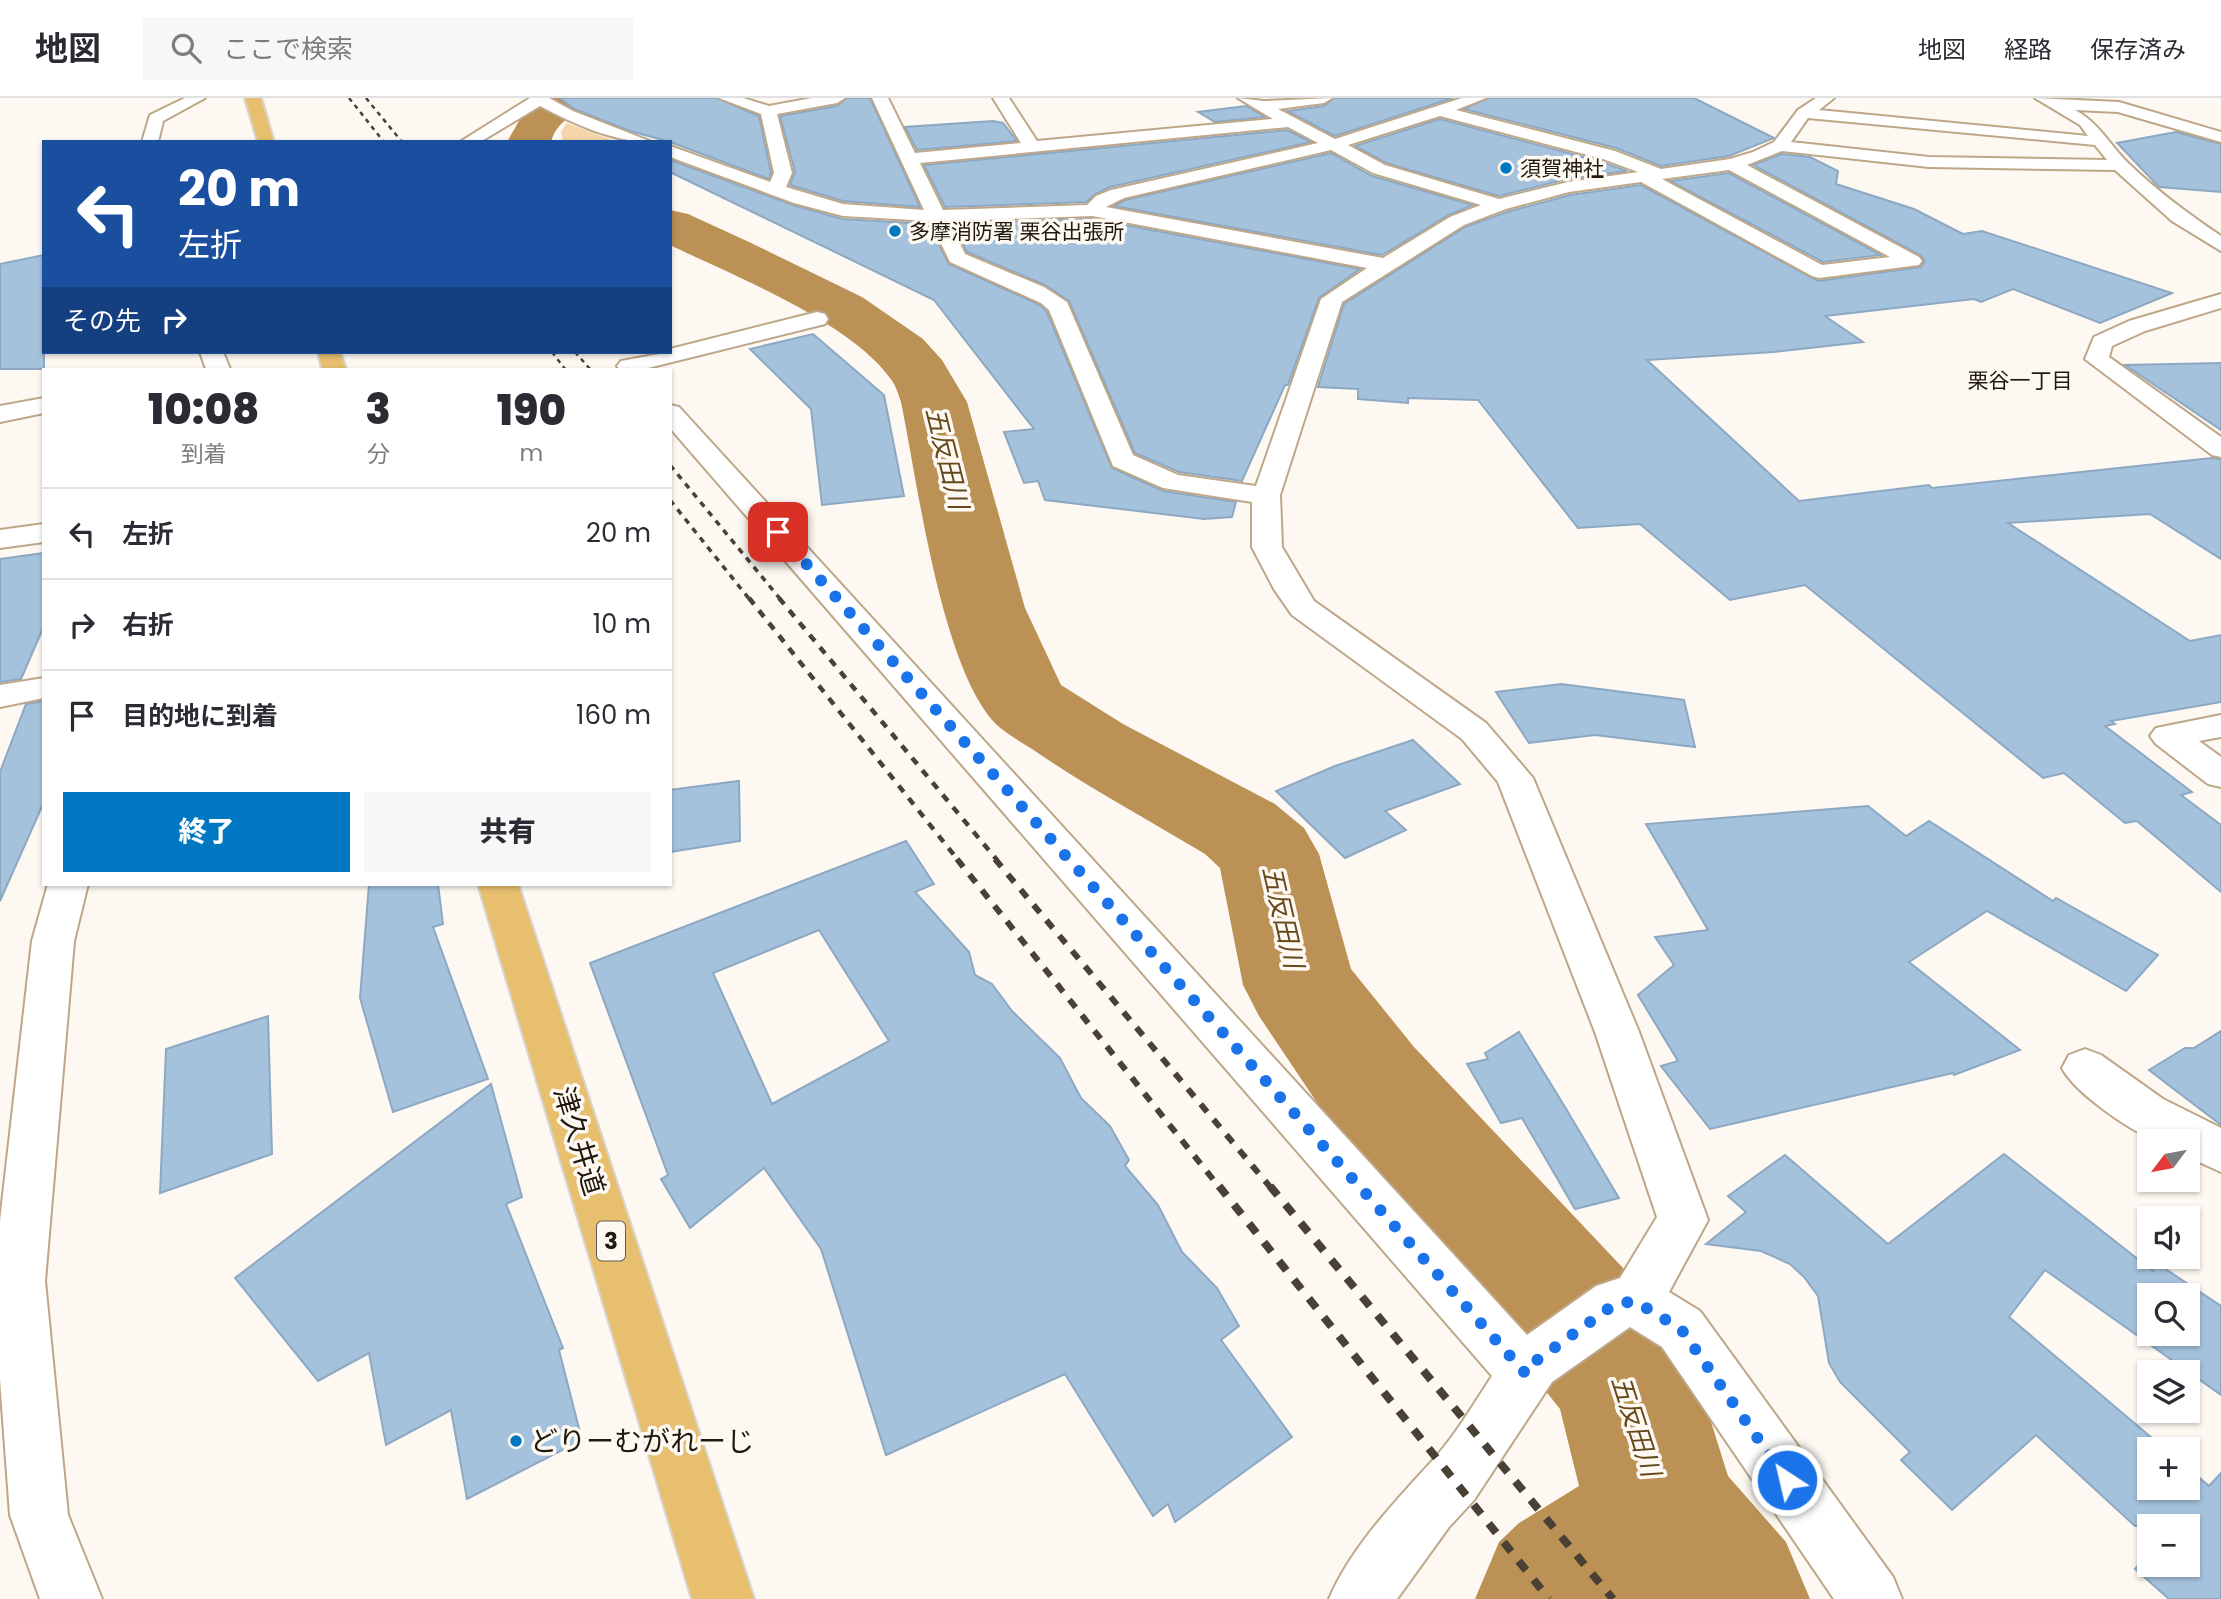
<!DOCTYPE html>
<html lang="ja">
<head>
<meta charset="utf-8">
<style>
	:root { --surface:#fff; --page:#f7f7f7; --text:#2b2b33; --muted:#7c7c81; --line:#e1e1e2; --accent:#0077c1 }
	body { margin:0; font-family:Poppins,"Noto Sans JP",sans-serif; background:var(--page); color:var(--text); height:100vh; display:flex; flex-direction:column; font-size:26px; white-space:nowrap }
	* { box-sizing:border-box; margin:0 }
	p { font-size:23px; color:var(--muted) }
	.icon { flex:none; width:38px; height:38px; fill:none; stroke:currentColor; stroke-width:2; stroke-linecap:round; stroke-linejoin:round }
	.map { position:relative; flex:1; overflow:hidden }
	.panel { position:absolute; left:42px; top:270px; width:630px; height:518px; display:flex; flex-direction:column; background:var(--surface); border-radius:0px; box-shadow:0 2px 5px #0004 }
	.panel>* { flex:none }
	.top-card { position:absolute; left:42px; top:42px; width:630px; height:214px; border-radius:0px; box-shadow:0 2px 5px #0004; background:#1a4fa0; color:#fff; overflow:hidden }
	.needle { width:46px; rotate:238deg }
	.controls { position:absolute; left:2137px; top:1031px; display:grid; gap:14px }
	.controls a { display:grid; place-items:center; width:63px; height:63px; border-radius:0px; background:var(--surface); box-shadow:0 2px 5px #0004; font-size:35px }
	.pin { position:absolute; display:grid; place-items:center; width:60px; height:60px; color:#fff; margin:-30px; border-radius:14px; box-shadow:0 4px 10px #0006 }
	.me { position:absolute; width:77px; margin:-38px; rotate:325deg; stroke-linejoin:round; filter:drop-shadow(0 0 5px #0008) }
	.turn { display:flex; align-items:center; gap:24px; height:147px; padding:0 21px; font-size:32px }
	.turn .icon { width:91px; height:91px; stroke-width:2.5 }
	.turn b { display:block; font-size:49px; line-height:60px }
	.then { display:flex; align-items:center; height:66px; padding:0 21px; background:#0003; gap:14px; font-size:26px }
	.eta { display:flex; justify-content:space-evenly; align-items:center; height:119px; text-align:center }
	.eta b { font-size:42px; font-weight:800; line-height:49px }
	.button { display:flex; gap:14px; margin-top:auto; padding:14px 21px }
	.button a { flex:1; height:80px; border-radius:0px; background:var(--accent); color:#fff; font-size:28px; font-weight:800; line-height:80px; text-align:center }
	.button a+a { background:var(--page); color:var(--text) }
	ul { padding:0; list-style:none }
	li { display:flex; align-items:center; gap:21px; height:91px; padding:0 21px; border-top:2px solid var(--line) }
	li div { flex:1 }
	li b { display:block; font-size:26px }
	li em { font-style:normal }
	header { display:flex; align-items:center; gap:42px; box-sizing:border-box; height:98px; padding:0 35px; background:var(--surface); border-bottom:2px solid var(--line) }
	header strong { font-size:33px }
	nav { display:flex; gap:38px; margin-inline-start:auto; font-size:24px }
	.search { width:490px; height:63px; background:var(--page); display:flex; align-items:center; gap:18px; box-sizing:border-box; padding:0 24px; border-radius:0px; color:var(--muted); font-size:26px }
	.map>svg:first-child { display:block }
	.green { fill:#f5d6ab }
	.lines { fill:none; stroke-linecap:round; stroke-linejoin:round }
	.river { fill:#bb9156; fill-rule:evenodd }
	.building { fill:#a5c2dd; stroke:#8ca8c3; stroke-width:2; fill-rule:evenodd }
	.minor-casing { stroke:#bea789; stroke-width:4 }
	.major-casing { stroke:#d7d6d3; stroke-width:4 }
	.minor { fill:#fff; fill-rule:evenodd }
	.major { fill:#e8bf6e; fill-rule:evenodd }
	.rail-far4 { stroke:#494136; stroke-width:2.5; stroke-dasharray:4.5 4.5; stroke-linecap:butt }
	.rail-far3 { stroke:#494136; stroke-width:3.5; stroke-dasharray:6 6; stroke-linecap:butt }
	.rail-far2 { stroke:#494136; stroke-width:4.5; stroke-dasharray:8 8; stroke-linecap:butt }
	.rail-far1 { stroke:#494136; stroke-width:6; stroke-dasharray:10 10; stroke-linecap:butt }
	.rail { stroke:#494136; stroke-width:8; stroke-dasharray:12 12; stroke-linecap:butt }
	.route { stroke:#1a73e8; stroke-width:12; stroke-dasharray:0 21.6 }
	.poi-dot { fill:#0077c1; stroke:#fdf9f2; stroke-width:2.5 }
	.labels { text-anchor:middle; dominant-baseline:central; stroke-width:7; stroke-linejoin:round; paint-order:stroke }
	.far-poi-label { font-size:21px; fill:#21190d; stroke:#fdf9f2; text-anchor:start }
	.far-neighbourhood-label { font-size:21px; fill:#21190d; stroke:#fdf9f2 }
	.shield { fill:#fdf9f2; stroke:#635c52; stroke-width:2 }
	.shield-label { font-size:23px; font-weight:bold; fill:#21190d }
	.water-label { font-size:26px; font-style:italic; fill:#66481b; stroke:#fdf9f2 }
	.near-street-label { font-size:28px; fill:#21190d; stroke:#fdf9f2 }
	.near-poi-label { font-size:28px; fill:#21190d; stroke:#fdf9f2; text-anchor:start }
</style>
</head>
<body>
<header>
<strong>地図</strong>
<div class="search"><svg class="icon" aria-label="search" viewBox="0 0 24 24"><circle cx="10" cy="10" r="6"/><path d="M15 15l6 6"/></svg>ここで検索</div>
<nav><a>地図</a><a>経路</a><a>保存済み</a></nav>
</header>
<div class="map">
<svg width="2221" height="1501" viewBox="0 0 2221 1501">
	<rect width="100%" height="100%" fill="#fdf9f2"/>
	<path class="green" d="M567 25 617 44H563L561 34Z"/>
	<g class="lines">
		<g class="river">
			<path d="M541 0H589C577 18 557 21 551 44H507L524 14Z"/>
			<path d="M670 112 688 116 749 144 862 199 923 241 942 262 967 304 1025 510 1061 587 1123 626 1275 706 1304 730 1319 756 1351 871 1414 949 1675 1225 1696 1276 1728 1378 1786 1444 1810 1501H1475L1499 1444 1519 1425 1579 1388 1560 1311 1328 1021 1259 918 1243 887 1220 770 1205 756C1147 721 1087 689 1032 651 1020 643 1003 634 993 623 940 561 918 387 901 304 898 296 896 287 890 280 849 223 734 178 670 147Z"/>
		</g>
	</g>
	<g class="building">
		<path d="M560 0H717L759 18 771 75 769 81 670 44 630 33 574 11Z"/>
		<path d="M847 0H870L920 109 843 103 790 87 795 74 780 18 837 8Z"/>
		<path d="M1334 0H1453L1335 38 1287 13 1324 8Z"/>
		<path d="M1488 0H1694L1774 40 1729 58 1661 68 1616 50 1464 11Z"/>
		<path d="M1246 8 1265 19 1215 24 1198 14Z"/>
		<path d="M1440 21 1602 64 1627 73 1567 81 1499 98 1386 65 1355 48Z"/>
		<path d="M993 23 1003 25 1017 43 917 52 905 29Z"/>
		<path d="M1287 32 1311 44 1110 89 1095 96 1086 104 945 109 924 67Z"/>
		<path d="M2176 34 2221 46V94L2159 89 2117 45Z"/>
		<path d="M1331 55 1372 78 1473 107 1449 117 1382 157 1114 108 1125 102Z"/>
		<path d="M1782 56 1810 59 1838 73 1836 86 1914 111 1963 136 1982 133 2172 195 2100 225 2013 191 1981 204 1974 201 1825 218 1863 244 1774 254 1647 262 1799 403 1929 387 1932 390 2212 360 2221 361V461L2150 416 2008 425 2190 543 2221 537V604L2111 623 2115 626 2105 628 2192 694 2181 697 2221 727V794L2137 723 2125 725 2064 675 2043 680 1805 487 1730 502 1640 426 1578 430 1478 302 1408 300V305L1358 301V291L1318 289 1344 206 1465 129 1507 114 1570 97 1641 87 1818 183 1921 169 1925 163 1920 157 1753 67Z"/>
		<path d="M670 62 793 107 842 121 928 126 949 166 1040 207 1047 214 1112 370 1163 393 1236 404 1232 419 1204 421 1045 402 1038 383 1024 385 1004 334 1034 331 934 202 670 74Z"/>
		<path d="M1729 75 1881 157 1823 164 1670 83Z"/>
		<path d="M1092 121 1360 171 1319 200 1288 287H1285L1242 383 1179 374 1135 355 1069 203 1045 187 967 154 953 125Z"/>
		<path d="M44 157V271H0V166Z"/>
		<path d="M813 236 884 297 904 398 822 407 811 311 750 251Z"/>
		<path d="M2221 265V332L2125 267Z"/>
		<path d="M44 455V528L21 581 0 584V461Z"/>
		<path d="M1561 586 1684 602 1695 649 1595 637 1529 645 1496 594Z"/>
		<path d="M44 603V704L0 803V674L26 606Z"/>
		<path d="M1413 642 1460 686 1385 713 1406 732 1345 760 1276 693 1335 668Z"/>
		<path d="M739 683 740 743 670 754V692Z"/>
		<path d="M1868 708 1906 738 1929 723 2053 803 2056 800 2158 857 2126 893 1987 813 1909 864 2020 952 1954 977 1953 975 1710 1031 1661 968 1678 963 1638 897 1674 867 1655 839 1708 832 1646 726Z"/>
		<path d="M906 743 934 786 915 794 969 854 975 877 992 886 1012 913 1060 960 1081 1000 1110 1028 1129 1062 1125 1068 1158 1107 1182 1154 1217 1190 1239 1228 1221 1242 1292 1339 1175 1424 1168 1406 1153 1418 1065 1276 886 1357 821 1151 764 1070 690 1130 661 1081 668 1077 590 865ZM819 832 889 943 772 1006 713 875Z"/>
		<path d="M369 786H438L443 826 433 829 488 981 393 1014 360 900Z"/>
		<path d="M268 918 272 1056 160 1095 166 951Z"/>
		<path d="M2221 933V1027L2149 972 2185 950H2194Z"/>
		<path d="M1519 934 1565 1009 1619 1100 1575 1111 1522 1020 1501 1025 1467 966 1488 961 1485 955Z"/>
		<path d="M491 986 522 1099 506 1106 563 1250 559 1252 582 1342 467 1401 451 1312 386 1347 369 1255 318 1283 235 1180Z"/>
		<path d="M2004 1056 2153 1173 2158 1166 2221 1208V1297L2045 1172 2009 1219 2165 1351H2149V1390H2188V1370L2209 1388 2221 1375V1501H2169L2135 1471 2149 1455V1466H2188V1428H2135L2036 1337 1952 1412 1901 1362 1910 1354 1840 1284 1829 1265 1818 1198 1804 1179 1790 1166 1761 1153 1706 1146 1746 1114 1728 1098 1785 1057 1888 1146ZM2149 1197H2188V1236H2149Z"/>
	</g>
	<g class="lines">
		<g class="minor-casing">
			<g id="minor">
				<path d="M185 0H205L163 23 158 44H142L150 17Z"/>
				<path d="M530 0H549L573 13 652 44C613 44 574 26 540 8L480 44H460Z"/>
				<path d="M719 0H743L769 8 812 0H845L837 5 777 16 792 75 786 89 843 106 924 112 872 0H888L915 55 1021 45 993 0H1009L1037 43 1273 21 1238 0 1264 3 1332 0 1324 5 1278 11 1335 41 1462 0H1486L1456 12 1615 53 1661 71 1730 61 1753 54 1774 44 1798 12 1816 0H1834L1819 12 2088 38 2080 27 2035 0 2119 4 2221 34V44L2118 14 2075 12C2099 25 2109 46 2128 65 2156 92 2188 116 2221 138V153L2172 123 2115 72 1929 69 1782 53 1747 67 1919 159 1922 163 1919 167 1819 180 1812 178 1641 84 1569 94 1506 111 1464 127 1342 204 1280 397 1282 449 1314 503 1486 625 1533 680 1639 934 1708 1122 1669 1194 1700 1213 1893 1479 1902 1501H1834L1662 1249 1630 1229 1552 1284 1474 1402 1449 1429 1397 1501H1329C1351 1449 1395 1404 1432 1363 1455 1338 1473 1307 1492 1278L670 330V307L679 309 1527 1237 1596 1188 1620 1180 1657 1119 1595 934 1498 684 1462 641 1292 517 1274 491 1252 449V404L1163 390 1113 368 1049 212 1041 205 950 164 930 123 843 118 794 105 670 59V48L770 84 774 75 761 16ZM1440 18 1603 61 1638 74 1568 84 1499 101 1385 67 1348 47ZM1808 20 2095 47 2107 62 1929 59 1791 44ZM1288 29 1318 45 1111 92 1096 98 1087 107 943 112 920 65ZM1331 52 1373 75 1481 107 1450 119 1383 160 1106 109 1124 100ZM1729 72 1890 159 1822 167 1662 81ZM1092 118 1367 170 1321 201 1256 388 1178 377 1133 357 1067 204 1044 189 965 156 949 123Z"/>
				<path d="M2221 196V210L2145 233 2112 248 2109 259 2221 339V359L2212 357 2085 261 2094 239 2129 223Z"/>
				<path d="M817 214 825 216 828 221 825 226 644 271H619L617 268 621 263 670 254V251Z"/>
				<path d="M200 254H223L230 271H206Z"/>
				<path d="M44 300V315L0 324V308Z"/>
				<path d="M44 426V444L0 450V432Z"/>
				<path d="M44 580V600L0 609V587Z"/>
				<path d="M2221 617V639L2199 643 2221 659V689L2208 686 2156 646 2150 638 2156 630Z"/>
				<path d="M48 786H88L74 843 45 1183 68 1417 102 1501H40L10 1417 0 1281V1123L32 843Z"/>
				<path d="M2085 951 2101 957 2163 1001 2221 1030V1074L2188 1059V1043C2177 1043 2163 1045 2154 1042 2128 1031 2075 995 2062 970L2069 957Z"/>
			</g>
		</g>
		<g class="major-casing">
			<g id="major">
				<path d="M245 0H261L274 44H258Z"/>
				<path d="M318 254H340L346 271H322Z"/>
				<path d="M478 786H518L754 1501H692Z"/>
			</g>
		</g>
		<use href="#minor" class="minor"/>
		<use href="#major" class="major"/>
		<g class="rail-far4">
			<path d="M349 0 384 44"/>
			<path d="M366 0 402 44"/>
			<path d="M552 254 565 271"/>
			<path d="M575 254 590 271"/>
		</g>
		<g class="rail-far3">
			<path d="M670 367 781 502"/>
			<path d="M670 402 750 502"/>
		</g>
		<g class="rail-far2">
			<path d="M749 500 958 762"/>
			<path d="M779 500 997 762"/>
		</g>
		<g class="rail-far1">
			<path d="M957 761 1220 1090"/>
			<path d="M995 761 1271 1090"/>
		</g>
		<g class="rail">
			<path d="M1219 1088 1549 1501"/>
			<path d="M1270 1088 1613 1501"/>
		</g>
	</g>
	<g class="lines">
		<path class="route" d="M778 434 1526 1276 1533 1265 1615 1206 1635 1203 1681 1231 1787 1382"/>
	</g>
	<g class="poi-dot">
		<circle cx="1506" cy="70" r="7"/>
		<circle cx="895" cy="133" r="7"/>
		<circle cx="516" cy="1343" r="7"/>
	</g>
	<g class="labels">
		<g class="far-poi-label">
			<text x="1520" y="70">須賀神社</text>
			<text x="909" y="133">多摩消防署 栗谷出張所</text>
		</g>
		<g class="far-neighbourhood-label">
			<text x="2020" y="282">栗谷一丁目</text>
		</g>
		<rect class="shield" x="597" y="1123.5" width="28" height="39" rx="5"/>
		<g class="shield-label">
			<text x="611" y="1143">3</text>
		</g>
		<g class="water-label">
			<text transform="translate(947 360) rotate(76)">五反田川</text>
			<text transform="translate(1283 819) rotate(77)">五反田川</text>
			<text transform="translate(1636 1328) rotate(72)">五反田川</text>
		</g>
		<g class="near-street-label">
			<text transform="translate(579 1043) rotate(73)">津久井道</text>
		</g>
		<g class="near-poi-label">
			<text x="530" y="1343">どりーむがれーじ</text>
		</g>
	</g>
</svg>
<div class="controls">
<a><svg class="needle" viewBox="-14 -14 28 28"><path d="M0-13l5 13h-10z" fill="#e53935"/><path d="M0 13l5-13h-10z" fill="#7c7c81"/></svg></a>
<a><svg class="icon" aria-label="sound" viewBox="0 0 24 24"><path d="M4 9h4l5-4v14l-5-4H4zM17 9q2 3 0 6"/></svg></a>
<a><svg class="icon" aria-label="search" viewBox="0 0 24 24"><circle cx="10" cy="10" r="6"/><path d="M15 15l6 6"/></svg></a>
<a><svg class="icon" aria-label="layers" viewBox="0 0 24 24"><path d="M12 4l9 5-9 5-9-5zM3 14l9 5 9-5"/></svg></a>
<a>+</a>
<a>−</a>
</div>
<div class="pin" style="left:778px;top:434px;background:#d93025"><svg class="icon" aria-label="arrive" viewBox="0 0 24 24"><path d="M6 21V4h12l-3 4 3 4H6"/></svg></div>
<svg class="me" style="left:1787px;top:1382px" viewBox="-20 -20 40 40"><circle r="17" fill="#1a73e8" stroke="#fff" stroke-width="3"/><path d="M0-11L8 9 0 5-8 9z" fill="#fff"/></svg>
<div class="top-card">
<div class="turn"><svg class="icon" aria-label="left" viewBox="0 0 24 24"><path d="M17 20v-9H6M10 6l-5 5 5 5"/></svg><div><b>20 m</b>左折</div></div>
<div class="then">その先<svg class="icon" aria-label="right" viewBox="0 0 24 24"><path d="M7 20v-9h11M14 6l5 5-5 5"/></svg></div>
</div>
<section class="panel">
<div class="eta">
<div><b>10:08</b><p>到着</p></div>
<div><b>3</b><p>分</p></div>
<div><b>190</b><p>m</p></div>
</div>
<ul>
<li><svg class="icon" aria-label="left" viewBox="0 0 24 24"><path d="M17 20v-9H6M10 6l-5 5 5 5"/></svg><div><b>左折</b></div><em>20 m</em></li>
<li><svg class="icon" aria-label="right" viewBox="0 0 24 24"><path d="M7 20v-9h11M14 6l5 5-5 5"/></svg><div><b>右折</b></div><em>10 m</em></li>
<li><svg class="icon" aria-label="arrive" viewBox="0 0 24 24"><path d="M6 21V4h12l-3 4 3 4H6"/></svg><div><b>目的地に到着</b></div><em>160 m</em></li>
</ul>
<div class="button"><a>終了</a><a>共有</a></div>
</section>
</div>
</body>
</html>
